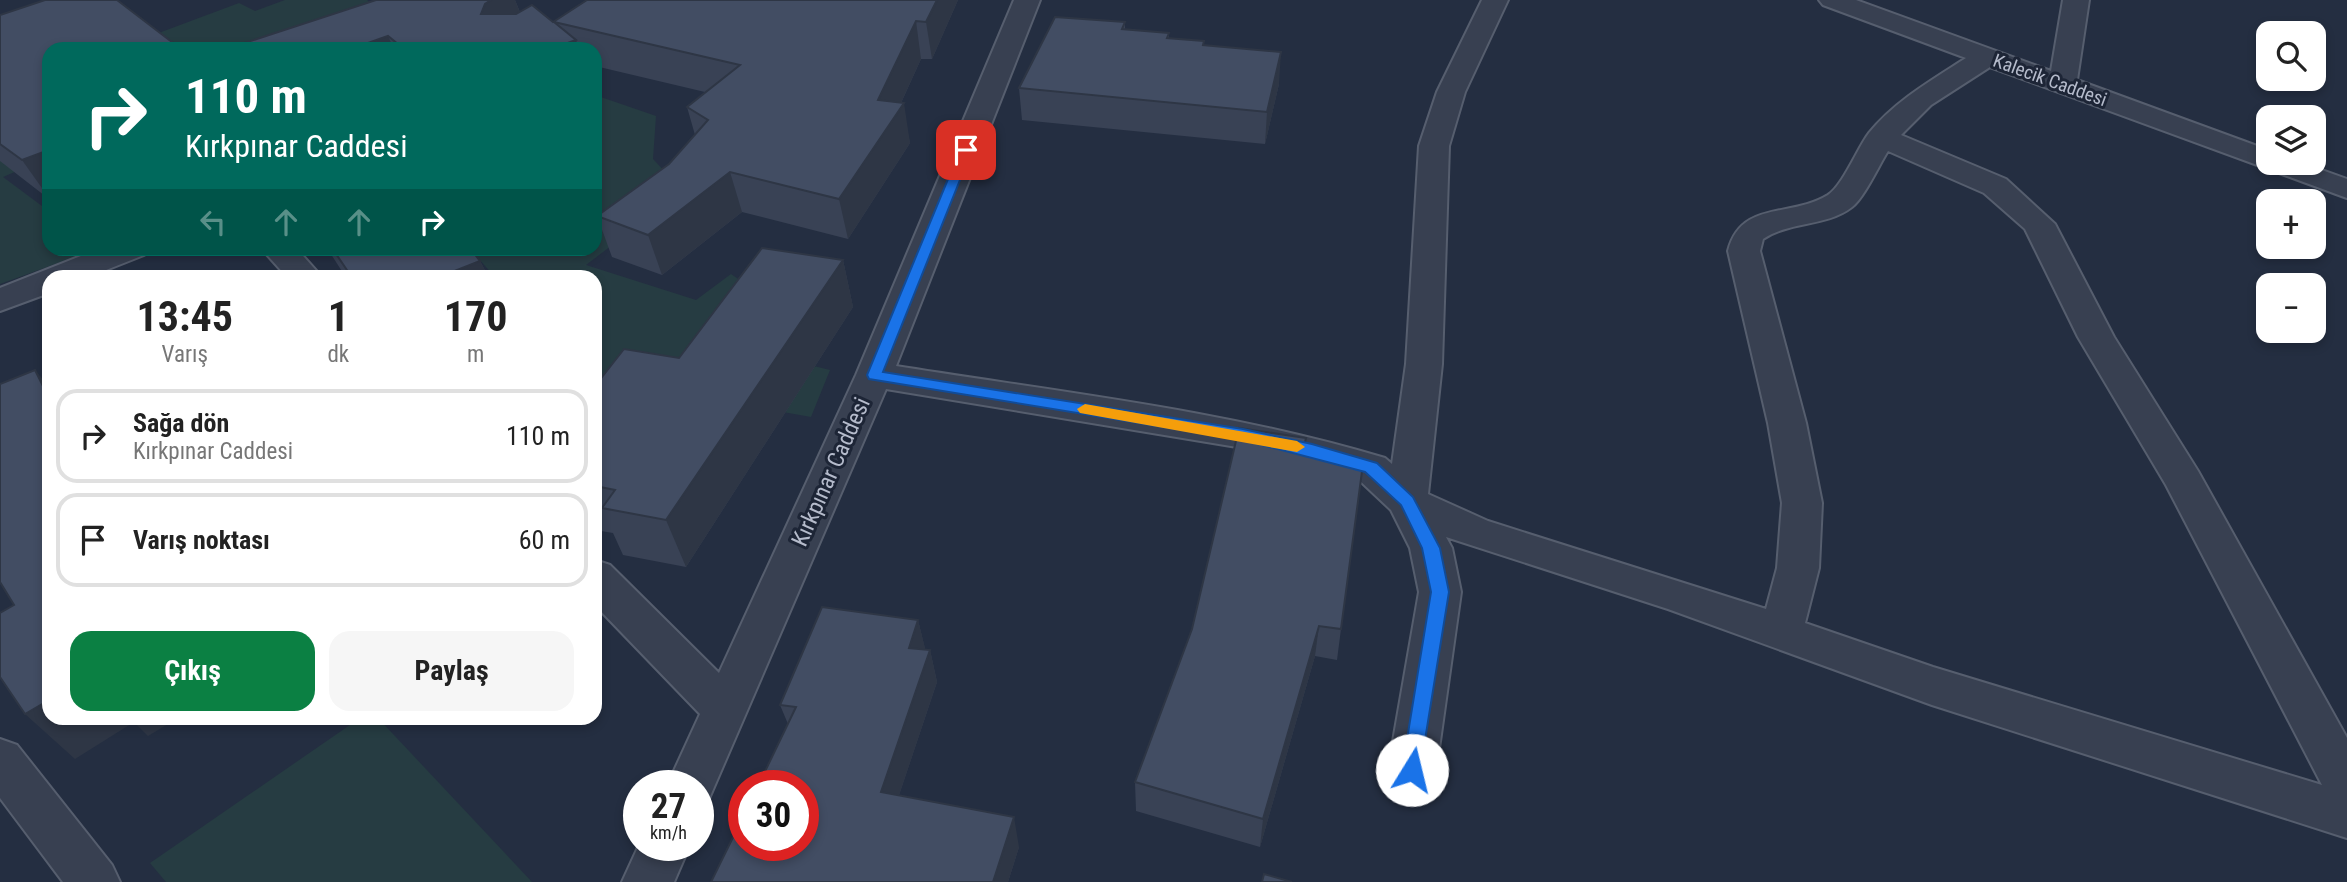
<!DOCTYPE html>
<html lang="tr">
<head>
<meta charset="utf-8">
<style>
	:root { --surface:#fff; --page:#f6f6f6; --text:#222; --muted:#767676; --line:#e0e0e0; --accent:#0b8043 }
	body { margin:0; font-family:"Roboto Condensed",sans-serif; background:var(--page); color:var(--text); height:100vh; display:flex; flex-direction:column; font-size:26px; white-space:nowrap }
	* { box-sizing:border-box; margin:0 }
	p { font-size:23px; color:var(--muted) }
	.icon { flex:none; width:38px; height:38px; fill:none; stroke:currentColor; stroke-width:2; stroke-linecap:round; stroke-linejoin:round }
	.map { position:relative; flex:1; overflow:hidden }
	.sheet { position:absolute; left:42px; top:270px; width:560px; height:455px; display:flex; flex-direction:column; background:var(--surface); border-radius:21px; box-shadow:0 4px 10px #0003 }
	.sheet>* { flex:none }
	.banner { position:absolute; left:42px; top:42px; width:560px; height:214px; border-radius:21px; box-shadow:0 4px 10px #0003; background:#00695c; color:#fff; overflow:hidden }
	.controls { position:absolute; left:2256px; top:21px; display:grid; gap:14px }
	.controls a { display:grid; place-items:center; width:70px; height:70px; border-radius:14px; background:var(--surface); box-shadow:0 4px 10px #0003; font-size:35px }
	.speed { position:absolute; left:623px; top:770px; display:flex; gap:14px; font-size:35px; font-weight:700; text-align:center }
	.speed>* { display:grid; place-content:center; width:91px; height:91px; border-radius:50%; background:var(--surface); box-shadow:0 4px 10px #0003; line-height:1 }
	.speed small { font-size:18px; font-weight:400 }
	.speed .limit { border:10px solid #d22; background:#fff; color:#111 }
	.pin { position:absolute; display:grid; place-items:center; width:60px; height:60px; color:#fff; margin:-30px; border-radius:14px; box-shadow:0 4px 10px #0006 }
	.me { position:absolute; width:77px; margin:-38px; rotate:9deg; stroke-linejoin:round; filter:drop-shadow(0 0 5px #0008) }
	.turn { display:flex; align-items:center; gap:24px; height:147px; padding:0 28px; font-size:32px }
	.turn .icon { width:91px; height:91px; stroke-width:2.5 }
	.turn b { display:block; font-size:49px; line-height:60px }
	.lanes { display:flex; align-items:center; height:66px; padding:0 28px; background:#0003; justify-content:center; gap:35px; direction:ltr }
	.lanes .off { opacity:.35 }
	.eta { display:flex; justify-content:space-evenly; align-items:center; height:119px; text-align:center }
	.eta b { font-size:42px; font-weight:700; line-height:49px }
	.action { display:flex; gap:14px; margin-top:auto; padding:14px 28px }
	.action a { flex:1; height:80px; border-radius:21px; background:var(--accent); color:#fff; font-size:28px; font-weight:700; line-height:80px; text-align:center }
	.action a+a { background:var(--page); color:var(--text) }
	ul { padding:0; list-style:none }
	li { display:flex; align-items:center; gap:21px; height:94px; margin:0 14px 10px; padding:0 14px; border:4px solid var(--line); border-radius:21px }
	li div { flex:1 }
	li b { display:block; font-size:26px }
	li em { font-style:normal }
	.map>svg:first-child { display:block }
	.green { fill:#263c42 }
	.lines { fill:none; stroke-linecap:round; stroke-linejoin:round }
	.minor-casing { stroke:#565e6e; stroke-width:4 }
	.minor { fill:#384051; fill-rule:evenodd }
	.wall { fill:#394255 }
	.shaded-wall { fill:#2e3645 }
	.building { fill:#424d63; stroke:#2e3645; stroke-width:2 }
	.route { fill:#1a73e8; stroke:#114b97; stroke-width:2 }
	.slow { fill:#f59e0b }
	.labels { text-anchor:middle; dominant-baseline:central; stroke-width:6; stroke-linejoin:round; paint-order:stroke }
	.far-street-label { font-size:19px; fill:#b5bbcb; stroke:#1d2536 }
	.street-label { font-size:23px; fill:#b5bbcb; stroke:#1d2536 }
</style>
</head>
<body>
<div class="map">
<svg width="2347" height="882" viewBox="0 0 2347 882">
	<rect width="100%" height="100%" fill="#242e41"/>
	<g class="green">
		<path d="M285 0H367L424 49H174L156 34 239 3 255 11Z"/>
		<path d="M595 95 656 116 653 159 683 191 586 265 696 300 731 274 757 292 728 345 830 370 811 417 623 383 595 412V276H494L470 249 595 248Z"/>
		<path d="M0 148 49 157 3 177 46 209 49 208V248L97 249 0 284Z"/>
		<path d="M360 718H378L532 882H166L150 863Z"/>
	</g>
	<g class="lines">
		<g class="minor-casing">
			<g id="minor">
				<path d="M1014 0H1040L896 366C1059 392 1226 410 1385 458L1392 464 1406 364 1419 146 1437 92 1482 0H1508L1465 92 1449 146 1442 364 1428 494 1488 521 1766 609 1777 568 1782 503 1768 423 1728 251C1741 200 1791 218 1828 195 1843 185 1857 149 1869 133 1895 101 1932 80 1966 58L1823 5 1819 0H1856L2051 71 2063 0H2089L2077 80 2268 150V163H2302L2347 179V198L1990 67 1931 105 1901 135 2006 179 2055 224 2114 337 2198 471 2347 738V838L1932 705 1668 609 1446 537 1452 548 1461 592 1436 770 1429 785 1412 791 1395 785 1388 770 1419 592 1410 548 1391 510 1357 478 1243 448 886 389 708 801 698 805V786H667L700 714 595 605V560L610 565 719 673 856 375ZM1888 151 1984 193 2025 229 2078 337 2166 485 2322 785 1933 667 1805 623 1819 568 1822 503 1806 423 1760 251 1763 239C1790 221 1826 227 1852 207 1864 198 1879 165 1888 151Z"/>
				<path d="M101 248H148L144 255 91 276H49V293L0 311V288Z"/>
				<path d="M261 248H296L321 276H286Z"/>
				<path d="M0 739 17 745 112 865 120 882H63L0 798Z"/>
				<path d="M639 845H690L674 882H622Z"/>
			</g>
		</g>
		<use href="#minor" class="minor"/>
	</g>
	<g class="wall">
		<path d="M376 0H515L520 12 553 22 587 0H958L932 59H921L901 103 910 143 848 239 742 212 662 275 612 257 597 216 669 164 695 135 687 107 705 92 595 66V49H226Z"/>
		<path d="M0 15 49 49V199L0 161Z"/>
		<path d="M1125 22V30L1169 33V38L1204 45 1279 84 1265 144 1022 120 1019 88Z"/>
		<path d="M327 248H470L480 261 488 276H345Z"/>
		<path d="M843 260 853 307 686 567 623 555 613 533 595 530V386L679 358Z"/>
		<path d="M1304 455 1341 629 1337 660 1315 656 1260 847 1136 811 1135 782Z"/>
		<path d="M918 620 925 649 930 650 937 682 899 795 1019 847 1008 882H711L788 724 780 705Z"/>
	</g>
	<g class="shaded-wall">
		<path d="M491 0H515L525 25 481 14 485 4Z"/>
		<path d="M937 0H958L932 59 926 22Z"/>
		<path d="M916 21 921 59 894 118 904 103 910 143 848 239 839 199 878 100Z"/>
		<path d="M388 36 394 49H351Z"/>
		<path d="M576 40 580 49H551Z"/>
		<path d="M1281 52 1279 84 1265 144 1267 112Z"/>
		<path d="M49 150V198L22 160Z"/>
		<path d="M730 172 742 212 662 275 648 235Z"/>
		<path d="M843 260 853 307 686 567 666 520Z"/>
		<path d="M480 261 488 276H442Z"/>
		<path d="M35 370 49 387V398Z"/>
		<path d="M918 620 926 652 909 648Z"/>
		<path d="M1319 626 1315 656 1260 847 1263 819Z"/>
		<path d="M930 650 937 682 890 822 881 792Z"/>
		<path d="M49 700V718H178L148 736 134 722 75 759 25 714Z"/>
		<path d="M1014 817 1019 847 1008 882H993Z"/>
	</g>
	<g class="building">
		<path d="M45 0H117L181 49H49V150L22 160 0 144V15Z"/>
		<path d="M376 0H491L485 4 481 14H516L532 5 553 22 587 0H937L926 22 916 21 878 100 904 103 839 199 730 172 648 235 597 216 669 164 708 120 687 107 740 65 554 22 576 40 551 49H404L388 36 351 49H226Z"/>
		<path d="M1055 17 1125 22 1122 29 1169 33 1167 38 1204 41 1203 45 1281 52 1267 112 1019 88Z"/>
		<path d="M332 248H470L480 261 442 276H351Z"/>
		<path d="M762 248 843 260 666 520 602 508 615 490 595 486V386L624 349 679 358Z"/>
		<path d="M35 370 49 398V700L25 714 0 677V613L14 605 0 582V384Z"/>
		<path d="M1239 428 1306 438 1302 455 1363 464 1341 629 1319 626 1263 819 1135 782 1192 629Z"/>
		<path d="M822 607 918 620 909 648 930 650 881 792 1014 817 993 882H711L744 815V845H803V786H758L796 707 780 705Z"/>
		<path d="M1264 874 1292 882H1262Z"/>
	</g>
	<path class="route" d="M966 146 972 150 883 372 1243 429 1312 444 1377 463 1413 497 1440 548 1449 592 1419 777 1412 779 1405 777 1402 770 1431 592 1422 548 1401 505 1365 472 1243 440 869 379 867 375 960 150Z"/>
	<path class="slow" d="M1085 404 1297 441 1305 447 1297 452 1080 413 1077 409Z"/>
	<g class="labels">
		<g class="far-street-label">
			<text transform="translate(2050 80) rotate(20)">Kalecik Caddesi</text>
		</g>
		<g class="street-label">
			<text transform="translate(831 472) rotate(-66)">Kırkpınar Caddesi</text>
		</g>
	</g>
</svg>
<div class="controls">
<a><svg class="icon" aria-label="search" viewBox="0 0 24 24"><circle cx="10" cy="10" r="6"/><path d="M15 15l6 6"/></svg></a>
<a><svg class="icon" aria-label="layers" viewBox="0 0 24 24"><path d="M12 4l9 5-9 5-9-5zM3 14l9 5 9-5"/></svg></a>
<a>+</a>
<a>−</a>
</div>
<div class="speed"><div>27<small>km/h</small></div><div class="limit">30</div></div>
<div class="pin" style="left:966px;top:150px;background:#d93025"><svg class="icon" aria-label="arrive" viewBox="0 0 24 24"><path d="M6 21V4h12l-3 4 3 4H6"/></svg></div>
<svg class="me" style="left:1412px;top:770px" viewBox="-20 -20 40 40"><circle r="19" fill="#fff"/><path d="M0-13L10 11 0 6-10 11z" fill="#1a73e8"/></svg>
<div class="banner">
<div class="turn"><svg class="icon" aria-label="right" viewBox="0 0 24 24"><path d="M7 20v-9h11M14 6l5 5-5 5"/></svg><div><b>110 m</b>Kırkpınar Caddesi</div></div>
<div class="lanes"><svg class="icon off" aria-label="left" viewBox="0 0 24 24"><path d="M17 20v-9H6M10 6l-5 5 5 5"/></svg><svg class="icon off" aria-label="ahead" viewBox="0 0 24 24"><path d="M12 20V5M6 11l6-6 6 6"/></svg><svg class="icon off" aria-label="ahead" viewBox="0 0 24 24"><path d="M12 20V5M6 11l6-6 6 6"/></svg><svg class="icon" aria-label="right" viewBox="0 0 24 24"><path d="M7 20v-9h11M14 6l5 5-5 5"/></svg></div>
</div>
<section class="sheet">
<div class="eta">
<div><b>13:45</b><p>Varış</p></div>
<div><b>1</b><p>dk</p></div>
<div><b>170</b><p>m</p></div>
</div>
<ul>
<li><svg class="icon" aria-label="right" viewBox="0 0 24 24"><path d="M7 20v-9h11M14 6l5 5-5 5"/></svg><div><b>Sağa dön</b><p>Kırkpınar Caddesi</p></div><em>110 m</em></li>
<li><svg class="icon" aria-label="arrive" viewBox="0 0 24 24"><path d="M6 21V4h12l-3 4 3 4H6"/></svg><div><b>Varış noktası</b></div><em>60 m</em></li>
</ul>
<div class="action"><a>Çıkış</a><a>Paylaş</a></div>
</section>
</div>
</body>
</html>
